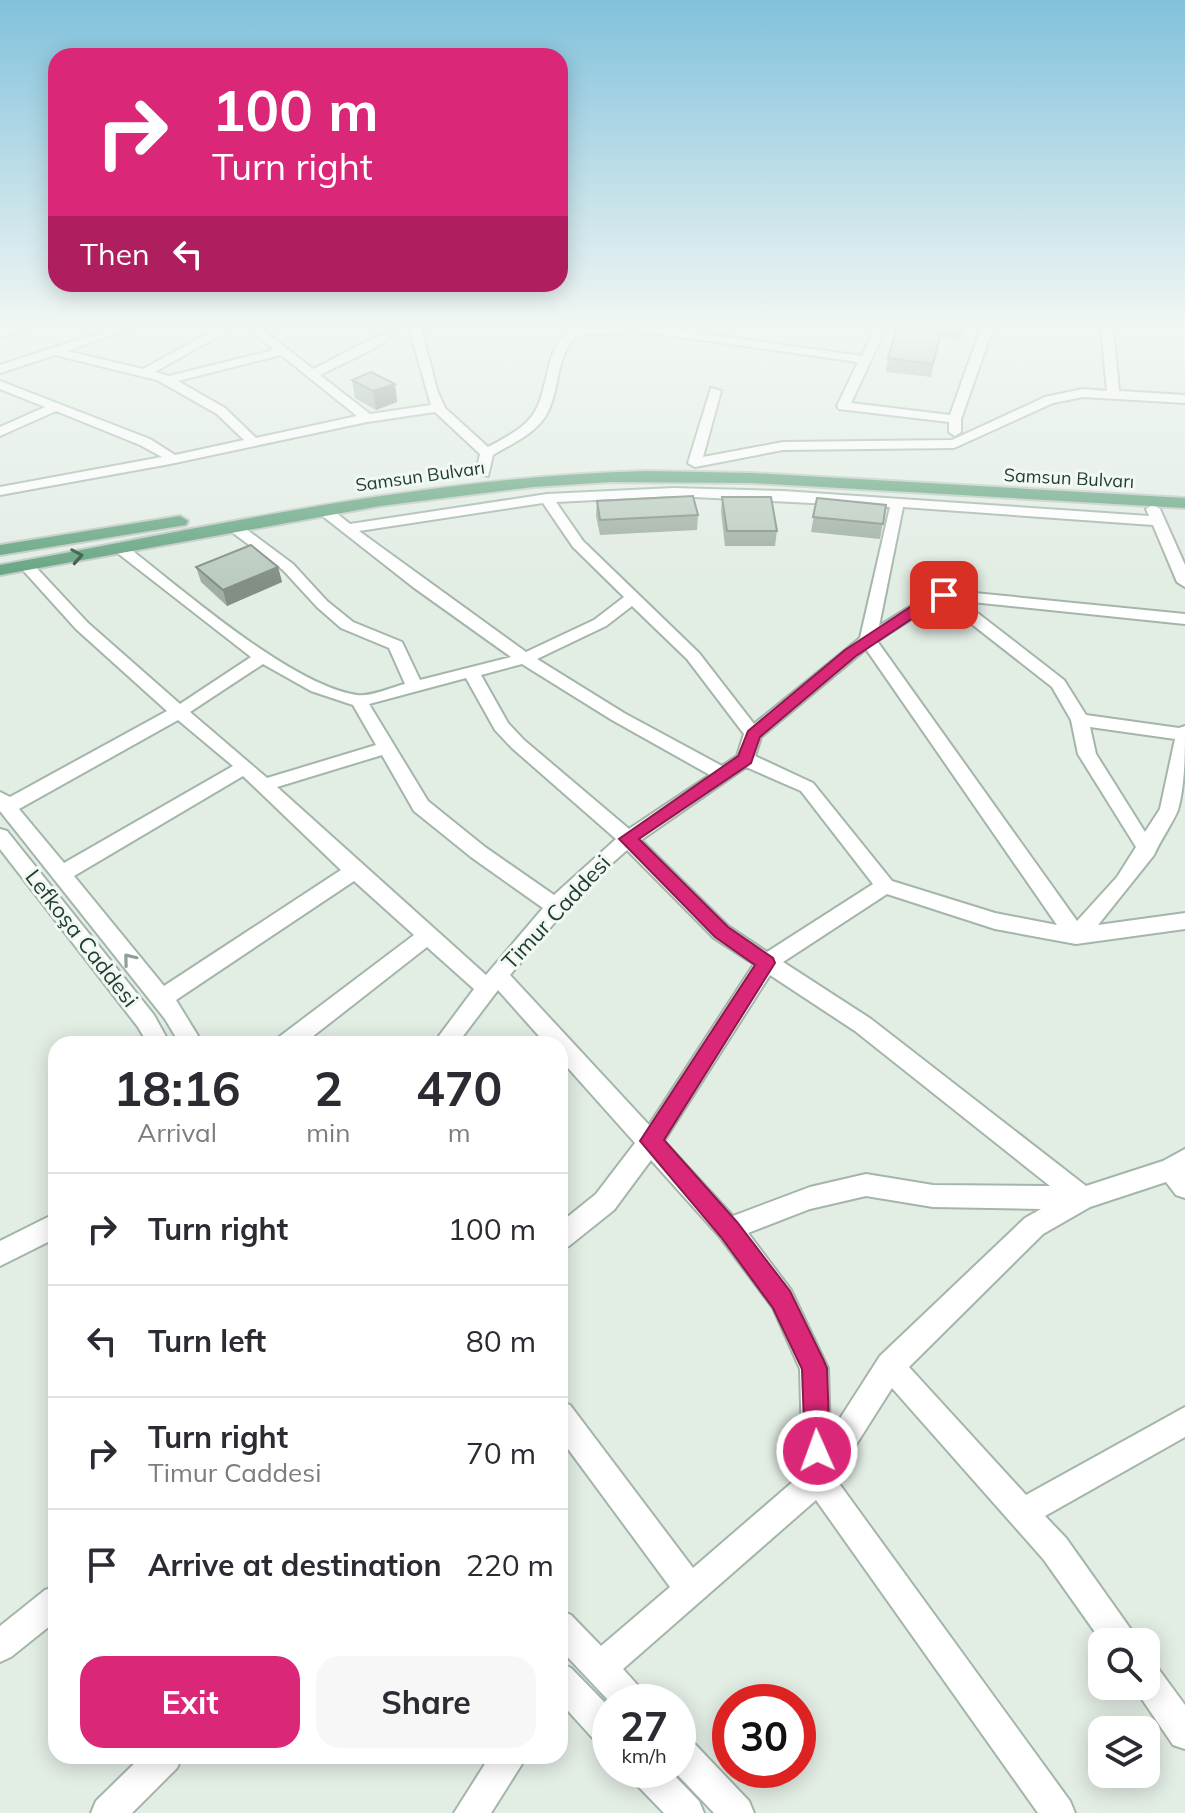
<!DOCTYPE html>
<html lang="en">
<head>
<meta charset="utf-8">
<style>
	:root { --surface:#fff; --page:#f7f7f7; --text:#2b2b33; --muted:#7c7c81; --line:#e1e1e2; --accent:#db2777 }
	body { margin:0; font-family:Mulish,sans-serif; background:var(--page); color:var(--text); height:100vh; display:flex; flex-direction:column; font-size:30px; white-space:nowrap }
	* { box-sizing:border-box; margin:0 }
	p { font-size:26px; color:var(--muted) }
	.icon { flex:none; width:44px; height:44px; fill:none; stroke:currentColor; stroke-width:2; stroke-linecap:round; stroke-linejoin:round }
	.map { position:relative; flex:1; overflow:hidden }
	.drawer { position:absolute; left:48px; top:1036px; width:520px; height:728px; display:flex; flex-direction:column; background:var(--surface); border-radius:24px; box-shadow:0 4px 20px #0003 }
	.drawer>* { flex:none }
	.hud { position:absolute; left:48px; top:48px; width:520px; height:244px; border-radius:24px; box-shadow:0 4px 20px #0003; background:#db2777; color:#fff; overflow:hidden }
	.fabs { position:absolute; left:1088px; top:1628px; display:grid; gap:16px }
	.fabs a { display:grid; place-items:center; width:72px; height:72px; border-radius:16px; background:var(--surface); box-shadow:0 4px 20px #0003; font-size:40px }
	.speed { position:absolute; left:592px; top:1684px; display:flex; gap:16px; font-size:40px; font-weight:700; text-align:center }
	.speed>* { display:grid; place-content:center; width:104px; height:104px; border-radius:50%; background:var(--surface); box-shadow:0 4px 20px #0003; line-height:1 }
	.speed small { font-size:20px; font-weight:400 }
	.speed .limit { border:12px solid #d22; background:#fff; color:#111 }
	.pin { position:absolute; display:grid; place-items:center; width:68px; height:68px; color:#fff; margin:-34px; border-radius:16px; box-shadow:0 4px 12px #0006 }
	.me { position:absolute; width:88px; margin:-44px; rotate:358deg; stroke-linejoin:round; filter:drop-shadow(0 0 6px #0008) }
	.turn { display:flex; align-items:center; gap:28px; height:168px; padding:0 32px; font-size:36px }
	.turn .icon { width:104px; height:104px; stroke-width:2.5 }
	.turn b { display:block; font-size:56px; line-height:68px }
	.then { display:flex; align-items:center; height:76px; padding:0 32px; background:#0003; gap:16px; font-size:30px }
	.eta { display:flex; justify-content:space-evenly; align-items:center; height:136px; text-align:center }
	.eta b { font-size:48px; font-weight:700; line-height:56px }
	.action { display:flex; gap:16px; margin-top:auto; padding:16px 32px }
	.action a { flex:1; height:92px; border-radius:24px; background:var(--accent); color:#fff; font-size:32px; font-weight:700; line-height:92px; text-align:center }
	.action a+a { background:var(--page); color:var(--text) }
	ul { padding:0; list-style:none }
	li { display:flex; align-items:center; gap:24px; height:112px; padding:0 32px; border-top:2px solid var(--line) }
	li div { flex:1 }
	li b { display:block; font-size:30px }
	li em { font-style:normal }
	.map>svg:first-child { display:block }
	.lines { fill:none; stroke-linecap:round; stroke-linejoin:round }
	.minor-casing { stroke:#a4b5aa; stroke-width:4 }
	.major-casing { stroke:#c1c9c4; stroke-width:4 }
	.minor { fill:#fff; fill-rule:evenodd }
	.major { fill:#64a481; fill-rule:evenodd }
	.wall { fill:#a0afa4 }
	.shaded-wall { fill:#828e86 }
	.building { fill:#bacbbf; stroke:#828e86; stroke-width:2 }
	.oneway { stroke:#325843 }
	.oneway2 { stroke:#909e96 }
	.route { fill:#db2777; stroke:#8e194d; stroke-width:2 }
	.labels { text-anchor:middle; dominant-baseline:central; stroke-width:6; stroke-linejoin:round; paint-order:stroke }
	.far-street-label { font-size:18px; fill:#213e2e; stroke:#f2f9f4 }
	.street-label { font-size:22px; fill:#213e2e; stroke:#f2f9f4 }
</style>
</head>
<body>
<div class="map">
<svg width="1185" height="1813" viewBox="0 0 1185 1813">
	<rect width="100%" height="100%" fill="#e2ede4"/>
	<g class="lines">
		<g class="minor-casing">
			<g id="minor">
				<path d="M11 328H31L0 337V331Z"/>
				<path d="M114 328H131L67 351 143 369 218 328H232L155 372 169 376 274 350 249 328H261L313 369C327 363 382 331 391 332V336L373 349 320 375 370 414 431 405 409 328H421L437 390 445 408 488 447C504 438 524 429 534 413 551 387 543 342 575 329L662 328 862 356 875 328H886L851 403 950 415 981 328H993L961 419V432L955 436 949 432V422L839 409 837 406 858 362 644 332 578 335C554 355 561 392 545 417 533 435 511 444 493 455L488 476 476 473 480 454 435 412 367 422 170 464 0 495V487L162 457 140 445 56 411 0 436V427L45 407 0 389V381L150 439 175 455 244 440 217 414 157 380 55 355 0 373V365ZM281 355 357 416 256 438 225 408 178 381Z"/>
				<path d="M1101 328H1113L1119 391 1185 395V403L1083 397 1053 403 954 448 783 450 695 467 688 463 711 388 721 391 703 457 783 442 952 440 1045 397 1083 389 1107 391Z"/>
				<path d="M674 488 783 491 1149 516 1146 509 1153 505 1160 509 1185 565V587L1177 582 1153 525 903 507 879 626 930 594 944 590 1185 614V624L962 601 1064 680 1086 715 1179 728 1185 726C1185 753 1185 785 1178 810 1171 826 1160 841 1154 855L1098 925 1185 913V929L1076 944 995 929 887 894 783 962 871 1019 1086 1186 1163 1161 1185 1149V1198L1176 1195 1166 1182 1090 1207 1043 1234 909 1367 1026 1495 1185 1407V1437L1045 1516 1066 1538 1132 1631 1137 1642H1102L1044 1560 892 1388 835 1478 1070 1801 1075 1813H1038L816 1500 623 1669 643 1691 648 1702H610L560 1649V1610L571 1615 601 1646 670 1587 560 1438V1401L570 1405 693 1568 803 1473 800 1369 773 1308 720 1237 651 1160 614 1210 569 1246 560 1250V1223L596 1194 635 1143 560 1059V1044H546L498 990 457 1044H433L474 989 427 947 303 1044H276L279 1037 414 935 354 881 176 1000 203 1044H180L165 1019 0 811V792L10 797 167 711 76 629 21 568V562H31L88 623 180 704 251 657 115 551V545H125C181 588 290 685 357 695 371 697 392 687 405 684L389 648 341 628 317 607 283 570 229 530V524H239L293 564 327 601 353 622 402 642 420 680 511 657 413 587 320 514V508H330L350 524 547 494ZM674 496 890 507 860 638 754 724 699 653 583 541 556 502ZM543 503 573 547 624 597 594 620 526 652 359 531ZM941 600 1052 687 1071 720 1078 754 1136 847 1117 877 1077 921 877 641ZM632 606 687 659 744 734 737 756 722 766 624 713 537 659 606 626ZM866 649 1057 925 995 913 892 881 813 783 755 756 761 737ZM263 664 311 691 353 705 376 745 267 778 190 712ZM522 664 612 720 710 775 629 829 524 740 508 723 481 675ZM466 678 495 730 512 748 616 839 554 895 485 847 428 801 369 704ZM178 720 233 766 64 863 19 809ZM1090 727 1175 739 1160 809 1145 832 1096 754ZM382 755 414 811 471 857 543 908 486 975 277 787ZM746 767 801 791 873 884 767 952 728 926 641 840ZM243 776 341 870 164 986 74 876ZM627 850 714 938 754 964 649 1125 510 975 583 889ZM770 975 855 1031 1050 1186 933 1185 866 1174 810 1187 733 1216 664 1141ZM866 1196 933 1207 1041 1209 1025 1218 880 1356 830 1434 828 1368 791 1290 748 1233 810 1209Z"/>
				<path d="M0 829 7 831 154 1015 170 1044H148L138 1027 0 849Z"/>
				<path d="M56 1213V1238L0 1266V1241Z"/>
				<path d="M56 1586V1621L11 1657 0 1662V1626L45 1590Z"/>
				<path d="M1146 1662 1157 1667 1185 1705V1749L1173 1745 1135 1689 1133 1686H1146Z"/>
				<path d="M560 1663 571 1668 610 1708V1748L598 1744 560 1702Z"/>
				<path d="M678 1735 690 1739 749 1801 754 1813H714L673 1770H678Z"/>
				<path d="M142 1756H182L177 1768 132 1813H91L96 1801Z"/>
				<path d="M490 1756H527L491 1813H454Z"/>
				<path d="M629 1770H669L699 1801 704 1813H664L634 1782Z"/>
			</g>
		</g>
		<g class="major-casing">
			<g id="major">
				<path d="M646 471 752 473 1185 498V508L752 483 610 482 533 487 380 506 0 575V565C214 526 427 477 646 471Z"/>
				<path d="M180 516 188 521 186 525 0 555V545Z"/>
			</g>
		</g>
		<use href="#minor" class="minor"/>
		<use href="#major" class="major"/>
	</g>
	<g class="wall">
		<path d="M892 328H964L958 340 940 337 931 377 886 372 888 358 897 329Z"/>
		<path d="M352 380 395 384 397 402 376 410 355 398Z"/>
		<path d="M722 497 777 531 775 546H725L721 512Z"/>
		<path d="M817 498 886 505 880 539 811 532Z"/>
		<path d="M597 501 698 515 697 530 600 535 596 516Z"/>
		<path d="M196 567H278L282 582 227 606 201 582Z"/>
	</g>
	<g class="shaded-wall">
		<path d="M960 328H964L958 340Z"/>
		<path d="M395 384 397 402 376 410 373 391Z"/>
		<path d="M278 567 282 582 227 606 223 590Z"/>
	</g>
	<g class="building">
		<path d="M897 328H942L933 364 888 358Z"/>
		<path d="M371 372 395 384 373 391 352 380Z"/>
		<path d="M693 496 698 515 600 520 597 501Z"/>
		<path d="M722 497H771L777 531H727Z"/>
		<path d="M817 498 886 505 883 524 813 517Z"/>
		<path d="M251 545 278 567 223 590 196 567Z"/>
	</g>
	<defs><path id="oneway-chevron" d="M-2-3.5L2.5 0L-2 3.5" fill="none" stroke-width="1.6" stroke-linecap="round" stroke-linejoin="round" transform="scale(2)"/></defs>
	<use class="oneway" href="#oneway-chevron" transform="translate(77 556) rotate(-10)"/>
	<use class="oneway2" href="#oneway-chevron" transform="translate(129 959) rotate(-129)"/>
	<linearGradient id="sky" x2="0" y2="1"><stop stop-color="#81c1dc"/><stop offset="0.56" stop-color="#f2f7f3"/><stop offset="1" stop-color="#f2f7f3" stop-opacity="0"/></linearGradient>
	<rect width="1185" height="582" fill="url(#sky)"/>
	<path class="route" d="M944 591 951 595 949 598 940 600 856 656 760 737 751 763 639 839 728 927 773 958 775 963 664 1140 737 1222 790 1291 823 1359 827 1368 830 1451 827 1460 817 1464 808 1460 805 1451 802 1369 773 1308 721 1237 640 1141 755 965 715 937 619 839 738 756 748 731 845 650 930 594Z"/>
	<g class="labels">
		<g class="far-street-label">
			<text transform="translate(420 476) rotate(-8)">Samsun Bulvarı</text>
			<text transform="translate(1069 478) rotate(3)">Samsun Bulvarı</text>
		</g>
		<g class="street-label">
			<text transform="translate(556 912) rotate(-47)">Timur Caddesi</text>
			<text transform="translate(82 938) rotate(52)">Lefkoşa Caddesi</text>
		</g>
	</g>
</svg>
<div class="fabs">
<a><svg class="icon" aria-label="search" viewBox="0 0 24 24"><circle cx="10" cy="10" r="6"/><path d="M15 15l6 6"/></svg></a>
<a><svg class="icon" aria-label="layers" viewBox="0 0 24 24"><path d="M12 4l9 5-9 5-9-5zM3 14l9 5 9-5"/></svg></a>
</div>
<div class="speed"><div>27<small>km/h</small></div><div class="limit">30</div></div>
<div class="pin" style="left:944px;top:595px;background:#d93025"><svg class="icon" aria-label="arrive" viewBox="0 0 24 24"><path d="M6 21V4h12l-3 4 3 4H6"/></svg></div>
<svg class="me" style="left:817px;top:1451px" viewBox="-20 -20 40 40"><circle r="17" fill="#db2777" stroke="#fff" stroke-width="3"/><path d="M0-11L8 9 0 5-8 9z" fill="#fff"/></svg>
<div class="hud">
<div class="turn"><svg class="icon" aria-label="right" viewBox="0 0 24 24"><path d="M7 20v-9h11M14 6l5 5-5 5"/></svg><div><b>100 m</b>Turn right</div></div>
<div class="then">Then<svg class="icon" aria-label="left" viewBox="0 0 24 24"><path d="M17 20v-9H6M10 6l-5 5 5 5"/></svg></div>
</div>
<section class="drawer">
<div class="eta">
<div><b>18:16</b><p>Arrival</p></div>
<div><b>2</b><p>min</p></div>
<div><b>470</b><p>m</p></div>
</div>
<ul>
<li><svg class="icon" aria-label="right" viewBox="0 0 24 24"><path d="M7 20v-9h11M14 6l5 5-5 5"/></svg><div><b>Turn right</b></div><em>100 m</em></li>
<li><svg class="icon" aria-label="left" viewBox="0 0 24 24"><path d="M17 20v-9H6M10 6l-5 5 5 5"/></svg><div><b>Turn left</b></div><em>80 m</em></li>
<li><svg class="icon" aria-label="right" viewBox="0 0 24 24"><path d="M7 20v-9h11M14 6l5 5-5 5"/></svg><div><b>Turn right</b><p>Timur Caddesi</p></div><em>70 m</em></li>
<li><svg class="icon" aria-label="arrive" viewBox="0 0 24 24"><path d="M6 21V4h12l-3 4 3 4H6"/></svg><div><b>Arrive at destination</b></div><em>220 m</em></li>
</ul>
<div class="action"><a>Exit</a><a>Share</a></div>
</section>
</div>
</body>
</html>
